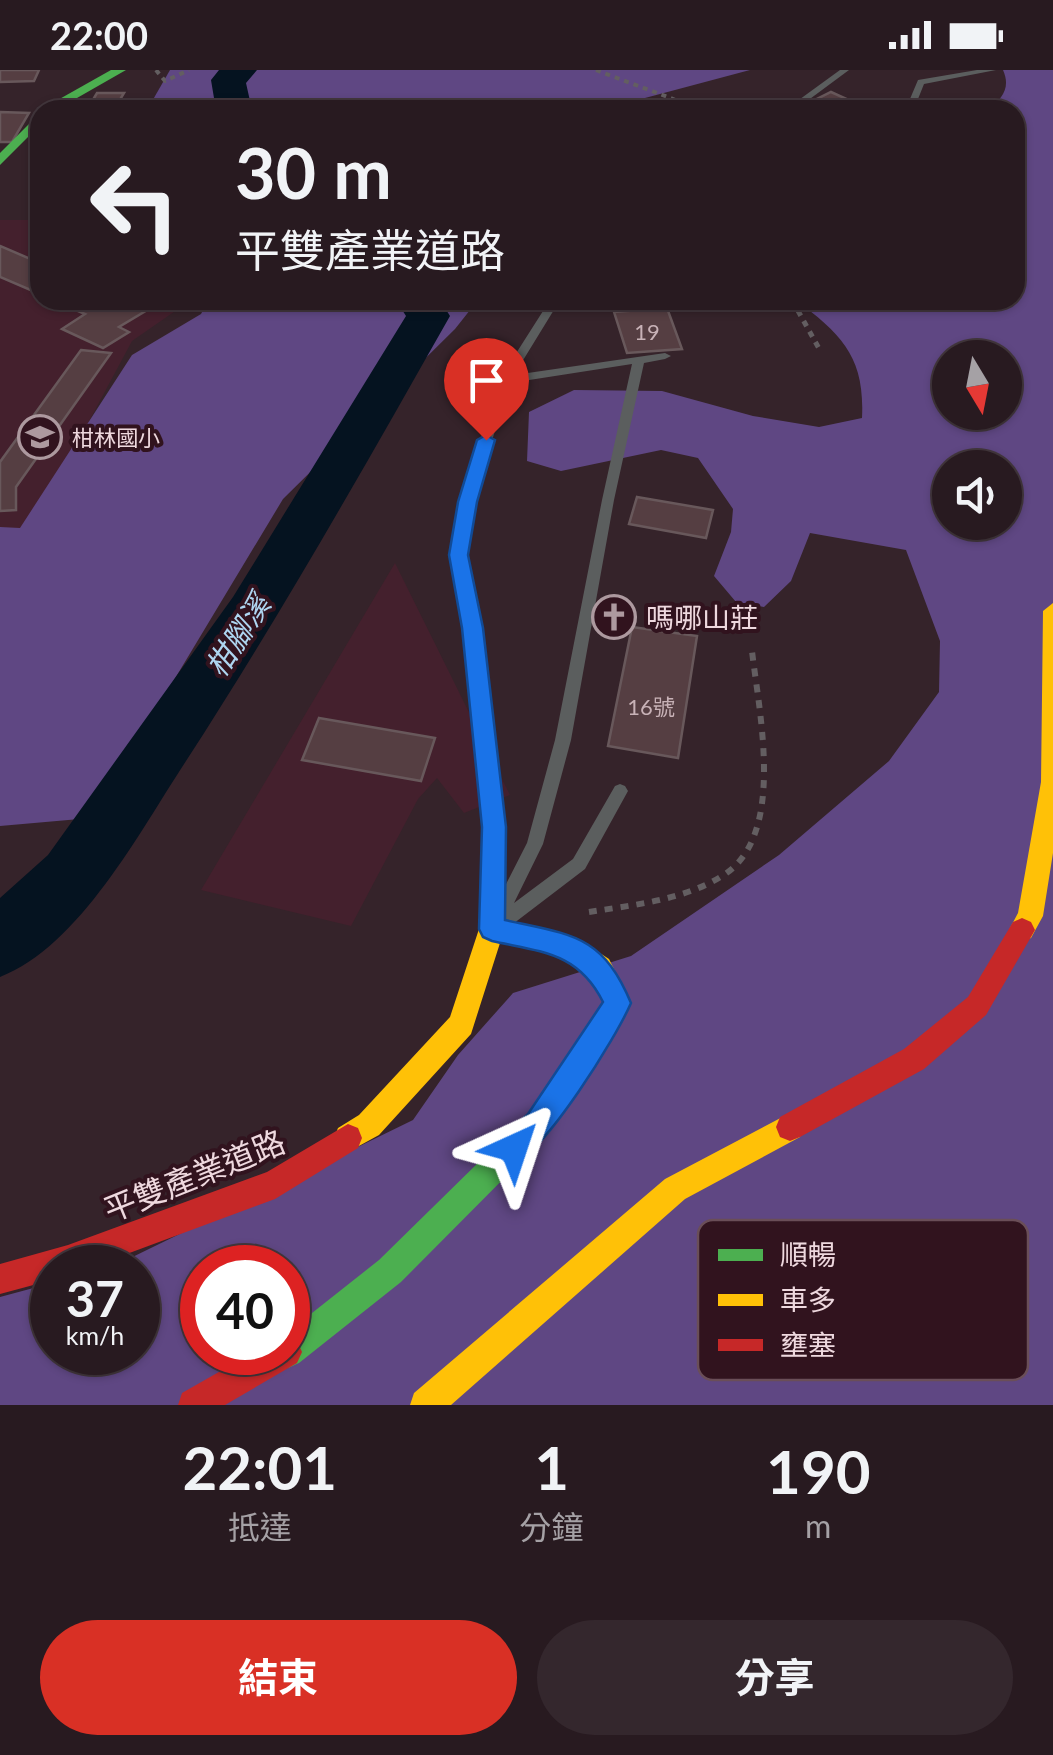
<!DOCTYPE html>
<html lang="zh-TW">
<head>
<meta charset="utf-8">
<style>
	:root { --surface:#281a20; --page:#34272d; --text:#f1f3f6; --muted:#a5a1a5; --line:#44383e; --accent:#d93025 }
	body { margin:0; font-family:Lato,"Noto Sans TC",sans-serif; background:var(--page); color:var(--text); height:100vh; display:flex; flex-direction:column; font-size:38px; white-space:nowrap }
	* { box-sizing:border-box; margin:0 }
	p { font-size:32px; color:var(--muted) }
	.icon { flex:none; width:55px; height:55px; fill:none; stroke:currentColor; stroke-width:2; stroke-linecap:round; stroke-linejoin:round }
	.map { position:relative; height:1335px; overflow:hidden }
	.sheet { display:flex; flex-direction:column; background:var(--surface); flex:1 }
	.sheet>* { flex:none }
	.guide { position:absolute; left:30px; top:30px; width:995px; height:210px; border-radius:30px; box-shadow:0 2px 8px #0004,0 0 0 2px var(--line); background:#281a20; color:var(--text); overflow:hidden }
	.needle { width:65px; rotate:170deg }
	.fabs { position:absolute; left:932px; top:270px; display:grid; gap:20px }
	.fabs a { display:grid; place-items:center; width:90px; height:90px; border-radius:50%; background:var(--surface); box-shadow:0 2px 8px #0004,0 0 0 2px var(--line); font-size:50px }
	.speed { position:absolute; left:30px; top:1175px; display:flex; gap:20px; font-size:50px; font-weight:700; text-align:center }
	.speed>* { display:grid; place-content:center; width:130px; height:130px; border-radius:50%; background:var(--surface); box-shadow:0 2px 8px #0004,0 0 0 2px var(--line); line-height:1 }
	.speed small { font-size:25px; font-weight:400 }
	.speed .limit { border:15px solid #d22; background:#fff; color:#111 }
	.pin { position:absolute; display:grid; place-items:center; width:85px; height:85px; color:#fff; margin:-102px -42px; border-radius:50% 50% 50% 0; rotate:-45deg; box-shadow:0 0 10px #0007 }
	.pin .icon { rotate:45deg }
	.me { position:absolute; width:110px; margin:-55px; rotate:42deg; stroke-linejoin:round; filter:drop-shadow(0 0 8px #0008) }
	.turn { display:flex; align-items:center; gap:35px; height:210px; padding:0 40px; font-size:45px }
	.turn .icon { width:130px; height:130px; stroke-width:2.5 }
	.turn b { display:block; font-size:70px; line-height:85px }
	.eta { display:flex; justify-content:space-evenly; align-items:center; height:170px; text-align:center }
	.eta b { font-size:60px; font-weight:700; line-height:70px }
	.primary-button { display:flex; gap:20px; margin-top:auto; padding:20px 40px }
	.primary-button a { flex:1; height:115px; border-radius:60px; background:var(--accent); color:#fff; font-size:40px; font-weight:700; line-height:115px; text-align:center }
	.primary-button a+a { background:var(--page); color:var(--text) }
	.status { display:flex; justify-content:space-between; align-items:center; height:70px; padding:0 50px; background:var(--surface); direction:ltr }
	.status svg { height:28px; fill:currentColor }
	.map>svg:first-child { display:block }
	.built { fill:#44202d }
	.forest { fill:#5f4783; fill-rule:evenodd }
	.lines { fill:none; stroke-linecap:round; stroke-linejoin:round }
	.river { fill:#051320; fill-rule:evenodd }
	.building { fill:#553e42; stroke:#68585b; stroke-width:2.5 }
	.path-far2 { stroke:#635e61; stroke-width:4; stroke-dasharray:5 5; stroke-linecap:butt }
	.path-far1 { stroke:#635e61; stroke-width:5; stroke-dasharray:6 6; stroke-linecap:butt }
	.path { stroke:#635e61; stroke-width:6; stroke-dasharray:8 8; stroke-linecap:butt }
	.lane { fill:#5b5e5e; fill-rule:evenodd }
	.fast { fill:#4caf50; fill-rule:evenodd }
	.slow { fill:#ffc107; fill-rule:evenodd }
	.jam { fill:#c62828; fill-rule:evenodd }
	.route { fill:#1a73e8; stroke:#114b97; stroke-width:2.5 }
	.labels { text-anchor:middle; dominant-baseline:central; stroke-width:8; stroke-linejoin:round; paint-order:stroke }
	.number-label { font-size:22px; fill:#c8b2b7 }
	.far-poi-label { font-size:22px; fill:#eed8de; stroke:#31131e; text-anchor:start }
	.poi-label { font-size:28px; fill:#eed8de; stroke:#31131e; text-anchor:start }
	.water-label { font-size:30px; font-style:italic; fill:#aed5f0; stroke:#31131e }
	.near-street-label { font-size:32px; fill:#eed8de; stroke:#31131e }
	.key { fill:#31131e; stroke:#6a4e58; stroke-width:2.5 }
	.key-label { font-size:28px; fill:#eed8de }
</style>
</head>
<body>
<div class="status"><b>22:00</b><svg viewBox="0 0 49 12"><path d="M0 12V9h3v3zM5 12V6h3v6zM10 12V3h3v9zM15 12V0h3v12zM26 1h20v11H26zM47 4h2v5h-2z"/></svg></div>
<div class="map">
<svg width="1053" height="1335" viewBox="0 0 1053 1335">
	<rect width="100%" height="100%" fill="#35232a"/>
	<g class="built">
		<path d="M0 150H40V230H191L132 271 29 463 0 462Z"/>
		<path d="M395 493 510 725 464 743 437 708 418 729 351 856 201 820Z"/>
	</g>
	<g class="forest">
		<path d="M170 0H750L600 40H147Z"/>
		<path d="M1003 0H1053V1335H0V1227L52 1213V1282H138V1198L112 1197 413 1050 458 985 513 923 631 886 779 785 889 691 939 622 940 571 906 480 810 463 791 511 764 537 736 532 714 506 731 462 733 439 698 388 661 380 561 401 527 391 529 342 574 320 662 321 753 346 819 357 862 348C865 287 842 265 796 230H1015V40H989C1002 28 1011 18 1003 0ZM950 288H1005V342H950ZM950 398H1005V452H950ZM202 1198H288V1282H202Z"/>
		<path d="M208 230H478L455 259 283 429 91 748 0 756V457L20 458 132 285 201 244Z"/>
	</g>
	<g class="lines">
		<g class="river">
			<path d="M219 0H257L246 13 252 40H216L211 10Z"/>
			<path d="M396 230H440L450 246C365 396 280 546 186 691 140 761 80 876 0 907V828L48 785 233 527 406 246Z"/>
		</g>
	</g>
	<g class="building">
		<path d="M0 0H39L34 11 0 12Z"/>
		<path d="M831 22 849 30 836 37 817 29Z"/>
		<path d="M97 23H124L118 33H91Z"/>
		<path d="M140 34 139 40H81V38Z"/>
		<path d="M0 42 29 43 12 72H0Z"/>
		<path d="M0 176 40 193V224L0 207Z"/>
		<path d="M53 230H164L119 257 129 262 103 278 62 259 85 244Z"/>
		<path d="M667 238 682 279 627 283 614 242Z"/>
		<path d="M81 280 111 283 16 417V440L0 441V392Z"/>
		<path d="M637 427 713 440 706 468 629 454Z"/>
		<path d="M632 557 697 566 678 688 608 676Z"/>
		<path d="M319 648 435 668 421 711 302 690Z"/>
	</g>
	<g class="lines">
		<g class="path-far2">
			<path d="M156 0 165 11 189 0"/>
			<path d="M596 0 702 40"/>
		</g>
		<path class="path-far1" d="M792 230 821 282"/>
		<path class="path" d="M589 842C633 835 684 830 722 806 787 767 759 643 752 581"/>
		<g class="lane">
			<path d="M840 0H849L795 40H785Z"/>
			<path d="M977 0H996L924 14 914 39 902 40 907 36 918 10Z"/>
			<path d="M550 230H560L514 305 665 283 671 286 665 289 644 293 614 430 571 670 543 774 514 833 573 789 615 716 620 714 625 716 628 721 585 799 505 860 494 863 486 861 484 855 486 757 466 557 452 485 461 431 499 310ZM632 294 602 430 555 670 527 773 501 824 502 757 480 557 466 485 473 431 510 313Z"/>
		</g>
		<g class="fast">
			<path d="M111 0H126L56 40H40Z"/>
			<path d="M40 43V55L0 95V83Z"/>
			<path d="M539 1039 549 1043 553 1053 549 1063 401 1212 299 1293 288 1298 277 1293 272 1282H288V1262L379 1190 529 1043Z"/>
		</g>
		<g class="slow">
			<path d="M1053 533V783L1043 846 1031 868 1022 872 1013 868 1009 860 1018 843 1041 712 1043 541Z"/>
			<path d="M492 847 577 868 609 889 631 933 549 1063 539 1067 529 1063 525 1053 603 932C579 884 548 884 500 873L471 964 379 1065 348 1082 338 1078 334 1068 338 1058 359 1045 450 947 479 859 483 851Z"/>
			<path d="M790 1043 800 1047 804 1057 800 1067 685 1129 451 1335H410L414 1323 665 1109Z"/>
		</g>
		<g class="jam">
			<path d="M1022 848 1031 852 1035 860 986 945 924 999 800 1067 790 1071 780 1067 776 1057 780 1047 904 979 968 927 1013 852Z"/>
			<path d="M348 1054 358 1058 362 1068 358 1078 275 1129 89 1198H52V1210L0 1224V1194L68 1175 267 1102Z"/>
			<path d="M288 1267 297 1271 302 1282 297 1293 225 1335H178L182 1323 254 1282H288Z"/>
		</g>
	</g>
	<path class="route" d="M486 365 495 370 477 432 468 485 483 558 506 757 505 850C572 865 602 864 631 933 616 968 546 1080 514 1093L503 1089 499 1078 503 1068 528 1044 603 932C578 882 541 882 492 871L483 867 479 859 482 757 462 558 449 485 458 432 477 370Z"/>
	<defs>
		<g id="school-ring" transform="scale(2.25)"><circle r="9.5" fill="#31131e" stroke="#ad999f" stroke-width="1.5"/><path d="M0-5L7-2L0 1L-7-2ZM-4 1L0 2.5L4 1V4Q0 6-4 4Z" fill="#ad999f"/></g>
		<g id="church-ring" transform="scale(2.25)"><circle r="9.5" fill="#31131e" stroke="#ad999f" stroke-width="1.5"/><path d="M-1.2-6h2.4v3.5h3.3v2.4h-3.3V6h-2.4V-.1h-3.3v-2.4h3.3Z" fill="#ad999f"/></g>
	</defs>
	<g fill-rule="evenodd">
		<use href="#school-ring" x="40" y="367"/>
		<use href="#church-ring" x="614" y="547"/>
	</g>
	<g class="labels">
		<g class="number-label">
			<text x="647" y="261">19</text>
			<text x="651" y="636">16號</text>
		</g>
		<g class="far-poi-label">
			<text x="72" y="367">柑林國小</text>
		</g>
		<g class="poi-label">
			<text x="646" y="547">嗎哪山莊</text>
		</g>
		<g class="water-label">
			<text transform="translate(237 565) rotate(-57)">柑腳溪</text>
		</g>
		<g class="near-street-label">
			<text transform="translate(194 1105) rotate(-22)">平雙產業道路</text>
		</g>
	</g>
	<rect x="698" y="1150" width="330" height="160" rx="15" class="key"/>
	<rect x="718" y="1179" width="45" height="12" fill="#4caf50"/>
	<rect x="718" y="1224" width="45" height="12" fill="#ffc107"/>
	<rect x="718" y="1269" width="45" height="12" fill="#c62828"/>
	<g class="key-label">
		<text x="780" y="1195">順暢</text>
		<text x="780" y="1240">車多</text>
		<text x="780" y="1285">壅塞</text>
	</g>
</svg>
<div class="fabs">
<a><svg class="needle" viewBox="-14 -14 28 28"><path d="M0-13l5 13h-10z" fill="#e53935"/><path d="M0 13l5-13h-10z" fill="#a5a1a5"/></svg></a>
<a><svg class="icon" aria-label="sound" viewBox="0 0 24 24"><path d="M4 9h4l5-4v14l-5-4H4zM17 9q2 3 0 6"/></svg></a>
</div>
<div class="speed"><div>37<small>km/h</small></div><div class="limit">40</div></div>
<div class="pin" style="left:486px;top:370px;background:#d93025"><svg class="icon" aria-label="arrive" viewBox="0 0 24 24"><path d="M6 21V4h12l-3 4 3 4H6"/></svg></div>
<svg class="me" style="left:514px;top:1078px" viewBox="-20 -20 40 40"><path d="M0-17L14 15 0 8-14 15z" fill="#1a73e8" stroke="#fff" stroke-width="4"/></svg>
<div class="guide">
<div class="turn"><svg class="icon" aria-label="left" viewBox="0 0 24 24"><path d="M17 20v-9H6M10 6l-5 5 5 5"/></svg><div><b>30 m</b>平雙產業道路</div></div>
</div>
</div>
<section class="sheet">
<div class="eta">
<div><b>22:01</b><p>抵達</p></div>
<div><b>1</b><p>分鐘</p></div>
<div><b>190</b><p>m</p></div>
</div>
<div class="primary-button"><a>結束</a><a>分享</a></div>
</section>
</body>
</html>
